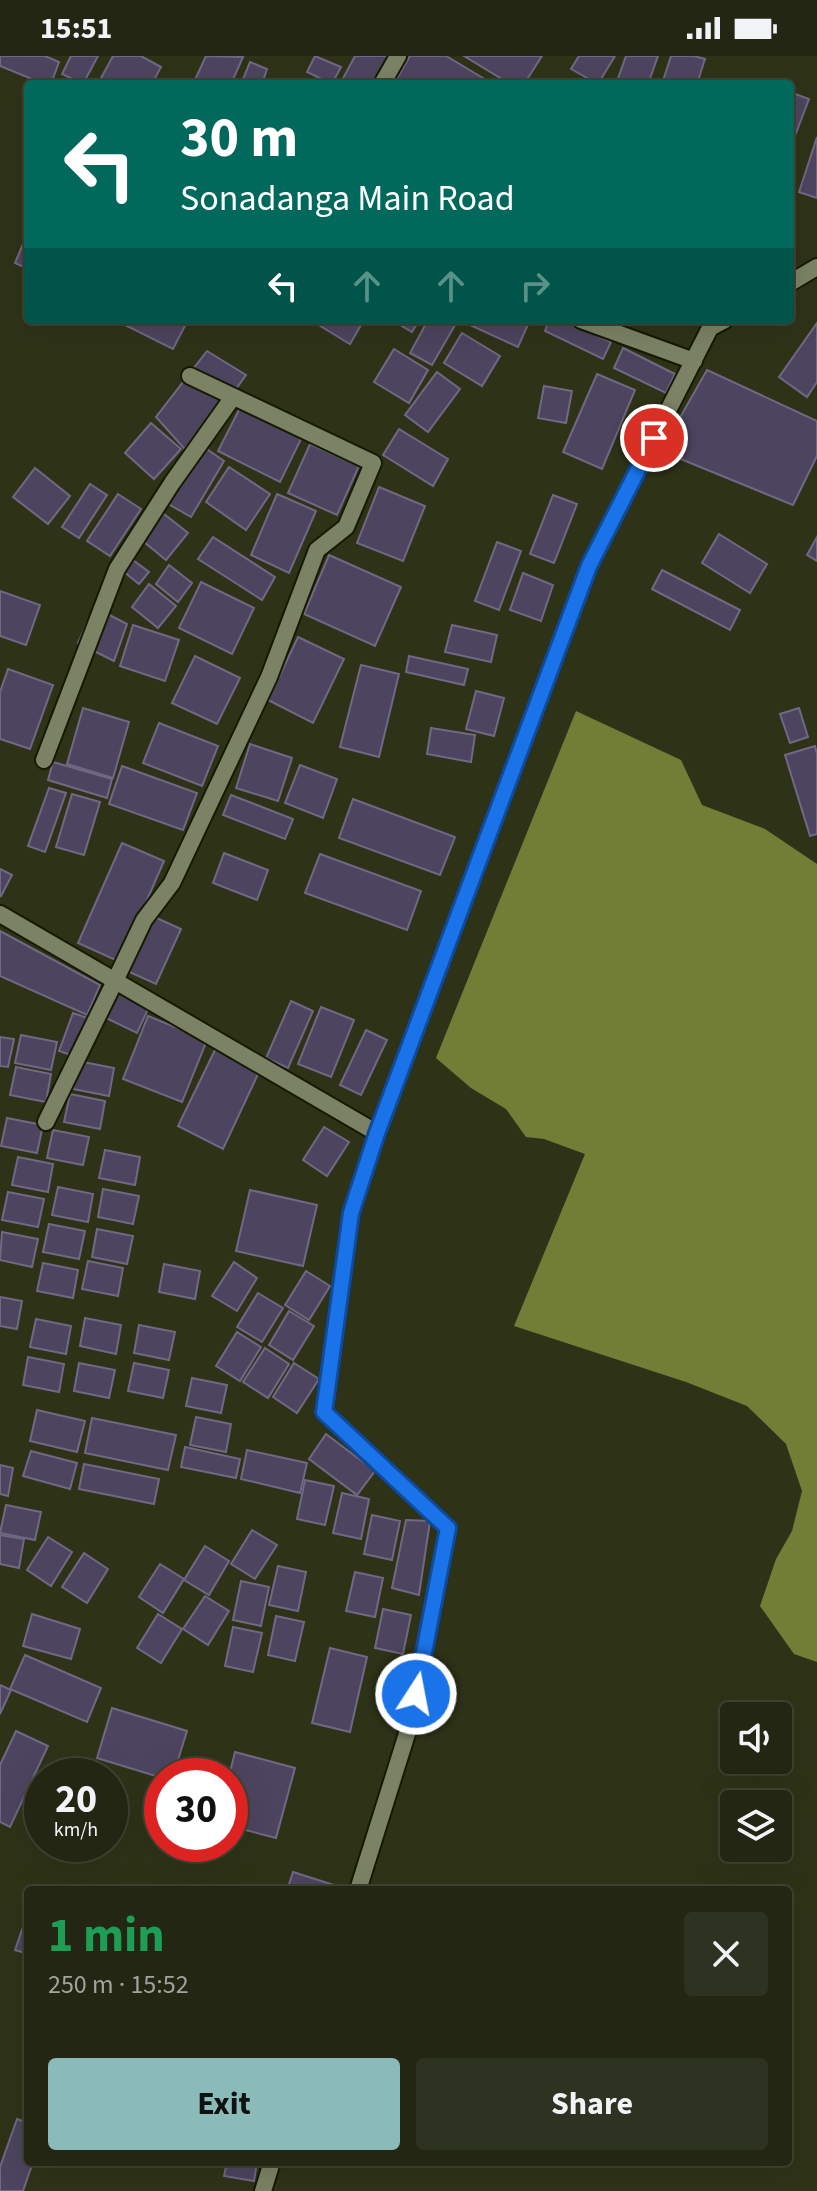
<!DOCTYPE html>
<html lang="en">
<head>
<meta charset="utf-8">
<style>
	:root { --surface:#222612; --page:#2e3220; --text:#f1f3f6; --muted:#a2a59f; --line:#3f4332; --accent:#8bbbb9 }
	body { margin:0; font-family:"Source Sans 3",sans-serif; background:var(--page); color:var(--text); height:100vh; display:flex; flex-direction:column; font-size:30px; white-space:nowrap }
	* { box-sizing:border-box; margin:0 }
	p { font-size:26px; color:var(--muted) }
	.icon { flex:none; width:44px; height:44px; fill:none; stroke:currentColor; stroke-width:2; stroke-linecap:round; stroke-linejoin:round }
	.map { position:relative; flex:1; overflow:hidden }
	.drawer { position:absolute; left:24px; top:1830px; width:768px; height:280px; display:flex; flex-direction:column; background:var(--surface); border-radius:8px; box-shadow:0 8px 32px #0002,0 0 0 2px var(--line) }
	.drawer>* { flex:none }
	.banner { position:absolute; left:24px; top:24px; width:770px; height:244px; border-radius:8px; box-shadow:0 8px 32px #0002,0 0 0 2px var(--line); background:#00695c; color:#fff; overflow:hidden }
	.controls { position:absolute; left:720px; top:1646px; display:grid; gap:16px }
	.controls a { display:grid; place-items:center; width:72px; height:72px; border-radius:8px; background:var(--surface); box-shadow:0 8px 32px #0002,0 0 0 2px var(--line); font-size:40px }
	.speed { position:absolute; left:24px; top:1702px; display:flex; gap:16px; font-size:40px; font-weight:700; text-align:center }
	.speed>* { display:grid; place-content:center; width:104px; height:104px; border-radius:50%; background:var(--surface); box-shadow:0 8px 32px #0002,0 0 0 2px var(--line); line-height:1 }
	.speed small { font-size:20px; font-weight:400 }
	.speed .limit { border:12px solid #d22; background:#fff; color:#111 }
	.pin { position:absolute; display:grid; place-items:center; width:68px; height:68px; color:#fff; margin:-34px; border:4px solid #fff; border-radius:50%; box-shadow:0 2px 8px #0007 }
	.me { position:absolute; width:88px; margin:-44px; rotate:11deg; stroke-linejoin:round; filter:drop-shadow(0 0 6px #0008) }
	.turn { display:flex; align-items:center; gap:28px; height:168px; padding:0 24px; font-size:36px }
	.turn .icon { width:104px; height:104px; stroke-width:2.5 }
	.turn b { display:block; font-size:56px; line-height:68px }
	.lanes { display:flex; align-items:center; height:76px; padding:0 24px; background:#0003; justify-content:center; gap:40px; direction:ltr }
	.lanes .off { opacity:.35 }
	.round { display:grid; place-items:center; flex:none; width:84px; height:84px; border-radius:8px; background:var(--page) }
	.summary { display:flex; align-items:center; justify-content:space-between; height:136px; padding:0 24px }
	h1 { font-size:48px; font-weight:700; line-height:60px; color:#1e9e55 }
	.action { display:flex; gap:16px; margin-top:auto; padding:16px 24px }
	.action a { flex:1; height:92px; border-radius:8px; background:var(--accent); color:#111; font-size:32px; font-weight:700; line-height:92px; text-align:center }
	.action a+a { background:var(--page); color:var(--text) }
	.status { display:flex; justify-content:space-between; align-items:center; height:56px; padding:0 40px; background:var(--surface); direction:ltr }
	.status svg { height:22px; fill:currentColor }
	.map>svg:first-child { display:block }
	.water { fill:#727e36 }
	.building { fill:#4d455f; stroke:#706884; stroke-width:2 }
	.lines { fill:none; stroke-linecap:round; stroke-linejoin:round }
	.lane-casing { stroke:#161a02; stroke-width:20 }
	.street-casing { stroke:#161a02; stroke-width:20 }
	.lane { stroke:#7c8365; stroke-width:16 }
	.street { stroke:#7c8365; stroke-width:16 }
	.route-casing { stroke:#114b97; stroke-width:20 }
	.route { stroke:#1a73e8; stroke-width:14 }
</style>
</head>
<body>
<div class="status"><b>15:51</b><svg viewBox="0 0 49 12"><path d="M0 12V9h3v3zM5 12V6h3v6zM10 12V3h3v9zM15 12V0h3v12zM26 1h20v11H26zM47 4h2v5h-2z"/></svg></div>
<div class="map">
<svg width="817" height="2135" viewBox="0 0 817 2135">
	<rect width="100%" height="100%" fill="#2e3318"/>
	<path class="water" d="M576 655 681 704 702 749 765 773 817 808V1606L794 1598 760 1550 776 1503 792 1475 802 1435 786 1388 747 1350 686 1326 514 1270 585 1098 544 1083 526 1081 506 1053 471 1032 436 1002Z"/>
	<g class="building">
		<path d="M0 0H45L59 6 51 28H44L0 10Z"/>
		<path d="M71 0H98L83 28 62 18Z"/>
		<path d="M113 0H141L161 11 152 28H113L101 22Z"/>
		<path d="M206 0 243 1 231 28H193Z"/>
		<path d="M315 0 341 11 332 28 307 16Z"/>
		<path d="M355 0H389L373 28H340Z"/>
		<path d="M410 0H446L488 25 486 28H404L396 24Z"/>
		<path d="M464 0H542L524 28H510Z"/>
		<path d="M579 0H615L598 28 571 13Z"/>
		<path d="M626 0H658L648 28H616Z"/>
		<path d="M671 0H694L705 3 697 28H662Z"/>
		<path d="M250 6 267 13 262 28H241Z"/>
		<path d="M790 36 809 43 790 93Z"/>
		<path d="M817 81V142L799 136Z"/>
		<path d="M28 176V213L15 207Z"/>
		<path d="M125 264H188L173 293 123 268Z"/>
		<path d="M320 264H364L350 288 317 268Z"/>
		<path d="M392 264H419L412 276Z"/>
		<path d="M428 264H458L432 309 410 297Z"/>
		<path d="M472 264H530L518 291 470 269Z"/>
		<path d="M549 264H564L611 286 603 303 545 275Z"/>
		<path d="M817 267V326L807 341 779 321Z"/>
		<path d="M462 277 500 300 482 330 444 307Z"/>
		<path d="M623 292 675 318 666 337 614 312Z"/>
		<path d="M394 293 428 314 409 347 374 326Z"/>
		<path d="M207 295 246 319 189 398 156 361Z"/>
		<path d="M707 314 817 365V400L793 449 661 395Z"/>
		<path d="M437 316 460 333 428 376 405 359Z"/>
		<path d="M597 318 635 334 602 413 563 396Z"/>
		<path d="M544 330 572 335 566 367 538 362Z"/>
		<path d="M241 350 302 381 280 426 218 395Z"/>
		<path d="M151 367 181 393 154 423 125 397Z"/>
		<path d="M399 373 448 403 433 430 383 399Z"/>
		<path d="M310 388 359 410 337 459 288 437Z"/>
		<path d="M201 389 224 405 191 461 163 445Z"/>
		<path d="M229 411 270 438 246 474 206 446Z"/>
		<path d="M35 412 70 440 48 468 13 441Z"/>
		<path d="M90 428 107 439 79 482 62 471Z"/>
		<path d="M379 431 425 450 403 505 357 487Z"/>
		<path d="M118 438 141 453 110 500 87 485Z"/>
		<path d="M277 438 316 455 289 517 251 499Z"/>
		<path d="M553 439 577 448 554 507 530 498Z"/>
		<path d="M159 454 188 477 166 504 138 481Z"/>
		<path d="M719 478 767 508 750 537 702 507Z"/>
		<path d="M213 481 275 521 262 544 198 503Z"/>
		<path d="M817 481V505L807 499Z"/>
		<path d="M497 486 521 495 499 554 475 545Z"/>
		<path d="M126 499 149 516 139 528 118 511Z"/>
		<path d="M329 499 401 531 375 590 304 558Z"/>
		<path d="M169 509 192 527 178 546 156 528Z"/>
		<path d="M662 514 740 554 730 574 652 533Z"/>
		<path d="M523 517 553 529 541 565 510 554Z"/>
		<path d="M201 526 254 552 232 598 179 572Z"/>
		<path d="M149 528 176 550 158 572 132 551Z"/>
		<path d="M0 535 40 549 26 589 0 580Z"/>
		<path d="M94 551 127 568 114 605 78 587Z"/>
		<path d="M133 569 179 584 165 625 120 610Z"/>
		<path d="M452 569 497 579 491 606 445 596Z"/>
		<path d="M298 581 344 603 313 667 268 644Z"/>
		<path d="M195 600 240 622 217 668 172 647Z"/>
		<path d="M409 600 468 613 464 629 406 616Z"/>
		<path d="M361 609 399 618 379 701 340 691Z"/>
		<path d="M8 613 53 629 30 693 0 683V636Z"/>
		<path d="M476 635 504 642 494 680 466 673Z"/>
		<path d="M83 652 129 666 113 722 67 708Z"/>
		<path d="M799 652 808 681 790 687 780 658Z"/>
		<path d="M159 667 218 690 202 730 143 707Z"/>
		<path d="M431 672 475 679 471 706 427 698Z"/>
		<path d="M250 688 292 702 278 745 236 732Z"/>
		<path d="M815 690 817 698V778L810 780 785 699Z"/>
		<path d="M53 706 112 723 107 742 48 724Z"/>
		<path d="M300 709 337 723 323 762 285 747Z"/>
		<path d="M122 710 197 737 183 774 109 748Z"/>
		<path d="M49 732 66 737 45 796 28 790Z"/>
		<path d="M72 738 100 746 84 799 56 791Z"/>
		<path d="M231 739 293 763 285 783 223 759Z"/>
		<path d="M353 743 455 781 440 819 339 782Z"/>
		<path d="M122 787 164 805 120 906 78 887Z"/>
		<path d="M224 797 268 814 257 844 213 827Z"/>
		<path d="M320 798 421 835 407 874 305 837Z"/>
		<path d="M0 813 12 819 1 840 0 839Z"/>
		<path d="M150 859 181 873 156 928 125 914Z"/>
		<path d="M0 875 100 929 87 959 0 920Z"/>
		<path d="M117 933 149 951 137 977 104 961Z"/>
		<path d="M291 945 313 955 288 1012 266 1002Z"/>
		<path d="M321 951 354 964 331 1021 298 1008Z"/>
		<path d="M73 957 96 965 82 1003 59 995Z"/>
		<path d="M148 960 207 984 182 1046 123 1023Z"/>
		<path d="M366 974 387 984 361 1039 340 1029Z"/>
		<path d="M21 979 57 986 51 1014 15 1007Z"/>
		<path d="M0 981 14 983 8 1011 0 1010Z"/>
		<path d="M216 992 259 1016 223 1093 178 1070Z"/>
		<path d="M78 1005 114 1012 109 1040 73 1033Z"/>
		<path d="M16 1011 51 1018 46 1046 10 1039Z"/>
		<path d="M70 1038 105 1045 100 1073 64 1066Z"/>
		<path d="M7 1062 43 1069 37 1097 1 1090Z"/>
		<path d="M324 1071 349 1086 327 1120 303 1104Z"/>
		<path d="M53 1074 89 1081 83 1109 47 1102Z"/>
		<path d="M105 1094 140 1101 135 1129 99 1122Z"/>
		<path d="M18 1101 53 1108 48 1136 12 1129Z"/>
		<path d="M58 1131 93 1138 88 1166 52 1159Z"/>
		<path d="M103 1133 139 1140 133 1168 98 1161Z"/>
		<path d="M250 1134 317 1149 303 1210 236 1195Z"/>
		<path d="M8 1136 44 1143 38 1171 2 1164Z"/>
		<path d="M49 1168 85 1175 79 1203 43 1196Z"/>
		<path d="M97 1173 133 1180 127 1208 92 1201Z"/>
		<path d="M2 1176 38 1183 32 1211 0 1204Z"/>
		<path d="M88 1205 123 1212 118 1240 82 1233Z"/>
		<path d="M234 1206 257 1222 237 1255 212 1240Z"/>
		<path d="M43 1207 78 1214 73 1242 37 1235Z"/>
		<path d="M164 1208 200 1215 195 1243 159 1236Z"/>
		<path d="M306 1215 330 1230 309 1264 285 1249Z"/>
		<path d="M258 1237 283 1252 262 1286 237 1271Z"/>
		<path d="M0 1241 22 1245 17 1273 0 1270Z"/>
		<path d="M289 1255 314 1270 293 1304 269 1289Z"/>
		<path d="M85 1262 121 1269 116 1298 80 1290Z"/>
		<path d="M36 1263 71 1270 66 1298 30 1291Z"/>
		<path d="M139 1269 175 1276 169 1304 134 1297Z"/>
		<path d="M237 1276 261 1291 240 1325 216 1310Z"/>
		<path d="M265 1292 289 1308 268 1342 243 1326Z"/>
		<path d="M28 1301 64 1308 59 1336 23 1329Z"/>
		<path d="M79 1307 115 1314 109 1342 74 1335Z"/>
		<path d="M134 1307 169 1314 163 1342 128 1335Z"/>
		<path d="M294 1307 319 1323 297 1357 273 1341Z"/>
		<path d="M192 1322 227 1329 221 1357 186 1350Z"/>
		<path d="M37 1354 85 1365 77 1396 30 1385Z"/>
		<path d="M196 1361 231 1368 226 1396 190 1389Z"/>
		<path d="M92 1362 176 1379 168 1414 85 1397Z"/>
		<path d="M326 1378 375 1415 357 1439 309 1403Z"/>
		<path d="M185 1391 240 1403 236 1422 181 1411Z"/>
		<path d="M247 1394 307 1407 300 1437 241 1423Z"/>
		<path d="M31 1395 77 1407 70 1433 23 1420Z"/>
		<path d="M84 1408 159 1423 154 1448 79 1433Z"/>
		<path d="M0 1409 13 1412 8 1440 0 1438Z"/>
		<path d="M305 1424 334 1430 325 1469 297 1463Z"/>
		<path d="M342 1437 369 1443 361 1483 333 1477Z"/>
		<path d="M6 1449 41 1456 35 1484 0 1477Z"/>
		<path d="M372 1459 400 1465 392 1504 364 1498Z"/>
		<path d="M406 1464 430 1465 419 1539 392 1532Z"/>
		<path d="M252 1474 277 1489 255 1523 231 1508Z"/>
		<path d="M0 1479 24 1483 19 1512 0 1508Z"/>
		<path d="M48 1481 72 1496 51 1530 27 1514Z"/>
		<path d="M205 1490 229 1505 209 1539 184 1524Z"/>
		<path d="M84 1497 108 1513 87 1547 62 1531Z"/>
		<path d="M160 1508 184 1523 163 1557 139 1541Z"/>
		<path d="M278 1510 306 1516 298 1555 269 1549Z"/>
		<path d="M355 1516 383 1522 375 1561 346 1555Z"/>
		<path d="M241 1525 269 1531 261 1570 233 1564Z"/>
		<path d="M205 1540 229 1555 208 1589 183 1573Z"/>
		<path d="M383 1553 411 1559 403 1598 375 1592Z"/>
		<path d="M32 1558 80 1573 71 1603 23 1590Z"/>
		<path d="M158 1558 182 1573 161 1607 137 1592Z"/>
		<path d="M276 1560 304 1566 295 1605 268 1599Z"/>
		<path d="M233 1571 262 1577 253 1616 225 1610Z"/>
		<path d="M330 1592 367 1601 350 1676 312 1667Z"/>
		<path d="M25 1599 101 1632 87 1666 10 1633Z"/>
		<path d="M0 1629 11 1634 0 1658Z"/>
		<path d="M112 1652 187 1675 173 1720H162V1722L97 1702Z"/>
		<path d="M16 1675 48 1690 10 1771 0 1766V1709Z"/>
		<path d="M235 1696 295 1712 276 1782 230 1770 229 1720Z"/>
		<path d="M293 1816 334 1829 333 1834H287Z"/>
		<path d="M24 1868 28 1869V1898L15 1894Z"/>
		<path d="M17 2063 28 2067V2106H33L23 2135H0V2111Z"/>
		<path d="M227 2106H257L254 2125 224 2120Z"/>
	</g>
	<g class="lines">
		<g class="lane-casing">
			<path id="lane" d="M46 1066 115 925"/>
		</g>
		<g class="street-casing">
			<g id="street">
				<path d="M382 28 398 0"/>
				<path d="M790 227 817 211"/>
				<path d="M581 264 694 305"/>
				<path d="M44 704 117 513 172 427 233 341"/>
				<path d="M0 858 377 1077"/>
				<path d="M115 925 144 864 172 827 269 621 317 494 346 471 373 407 190 320"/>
				<path d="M358 1834 411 1665 448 1472 324 1356 351 1157 377 1077 589 510 710 272 725 264"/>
				<path d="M263 2135 272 2106"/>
			</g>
		</g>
		<use href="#lane" class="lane"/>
		<use href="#street" class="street"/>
	</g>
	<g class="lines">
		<g class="route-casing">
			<path id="route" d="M416 1638 448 1472 324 1356 351 1157 377 1077 589 510 654 382"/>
		</g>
		<use href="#route" class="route"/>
	</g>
</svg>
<div class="controls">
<a><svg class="icon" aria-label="sound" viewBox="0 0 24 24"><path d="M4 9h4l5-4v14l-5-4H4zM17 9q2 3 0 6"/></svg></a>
<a><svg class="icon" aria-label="layers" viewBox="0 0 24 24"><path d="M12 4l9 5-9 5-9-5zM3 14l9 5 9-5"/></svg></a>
</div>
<div class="speed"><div>20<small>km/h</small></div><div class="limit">30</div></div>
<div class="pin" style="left:654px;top:382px;background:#d93025"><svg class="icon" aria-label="arrive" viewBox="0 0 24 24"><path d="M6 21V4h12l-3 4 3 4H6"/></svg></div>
<svg class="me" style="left:416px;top:1638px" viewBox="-20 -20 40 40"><circle r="17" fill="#1a73e8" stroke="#fff" stroke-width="3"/><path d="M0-11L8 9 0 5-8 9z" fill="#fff"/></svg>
<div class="banner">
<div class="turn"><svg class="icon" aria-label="left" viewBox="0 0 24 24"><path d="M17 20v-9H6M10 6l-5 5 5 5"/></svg><div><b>30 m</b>Sonadanga Main Road</div></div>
<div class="lanes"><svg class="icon" aria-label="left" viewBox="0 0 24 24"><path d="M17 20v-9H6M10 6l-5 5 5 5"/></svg><svg class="icon off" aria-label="ahead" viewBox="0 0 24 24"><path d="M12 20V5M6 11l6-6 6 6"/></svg><svg class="icon off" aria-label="ahead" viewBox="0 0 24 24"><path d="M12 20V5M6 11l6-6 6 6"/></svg><svg class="icon off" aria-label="right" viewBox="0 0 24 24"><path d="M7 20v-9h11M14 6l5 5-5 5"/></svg></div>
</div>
<section class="drawer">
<div class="summary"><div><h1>1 min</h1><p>250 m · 15:52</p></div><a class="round"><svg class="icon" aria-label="close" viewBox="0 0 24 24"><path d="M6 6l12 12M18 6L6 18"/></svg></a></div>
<div class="action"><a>Exit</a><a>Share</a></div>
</section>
</div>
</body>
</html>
